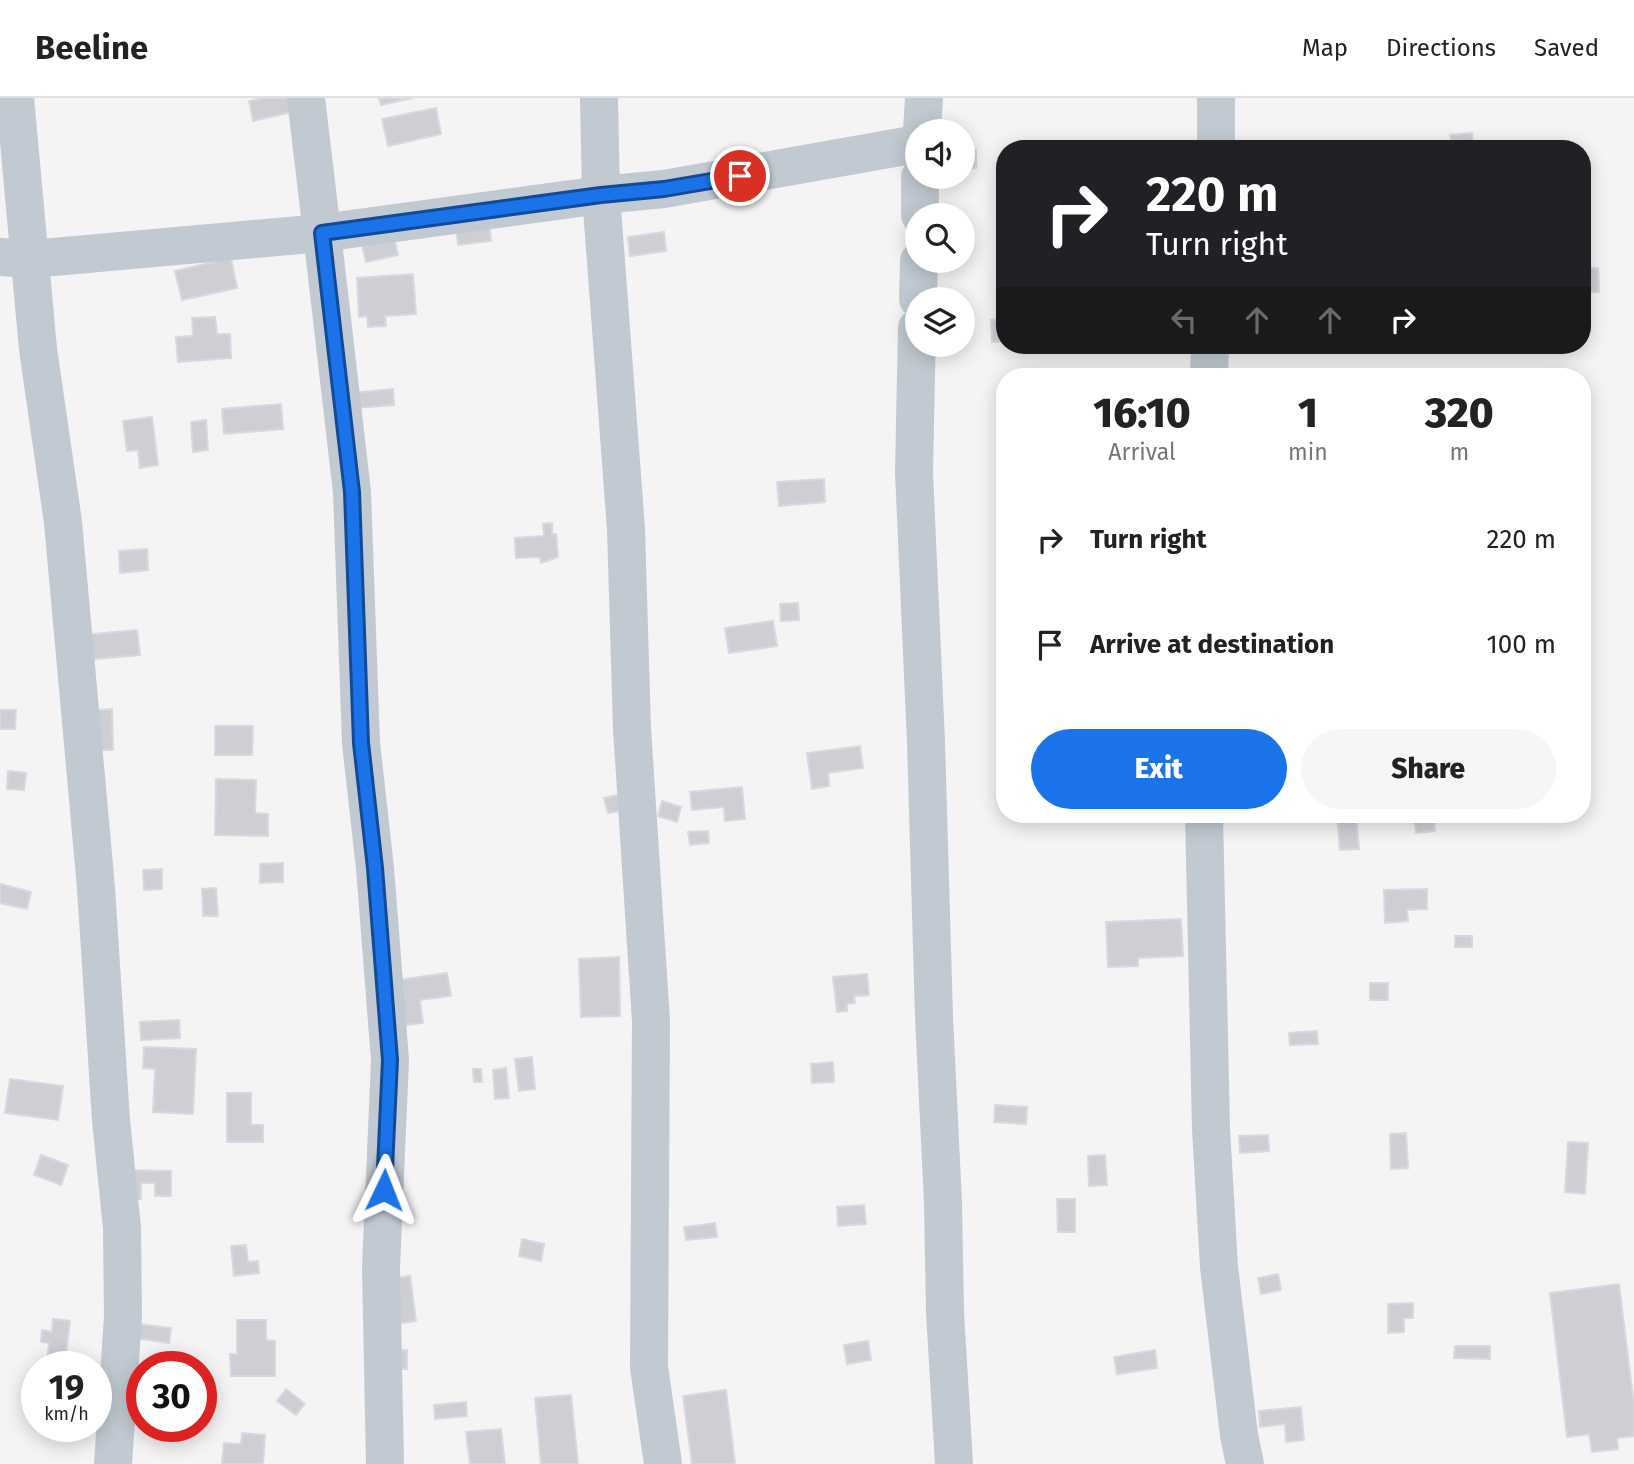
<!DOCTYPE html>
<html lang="en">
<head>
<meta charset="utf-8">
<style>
	:root { --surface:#fff; --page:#f6f6f6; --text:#222; --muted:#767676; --line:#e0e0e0; --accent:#1a73e8 }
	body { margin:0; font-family:"Fira Sans",sans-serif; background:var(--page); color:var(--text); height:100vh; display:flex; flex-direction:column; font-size:26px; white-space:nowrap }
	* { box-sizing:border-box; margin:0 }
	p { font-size:23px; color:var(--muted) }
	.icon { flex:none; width:38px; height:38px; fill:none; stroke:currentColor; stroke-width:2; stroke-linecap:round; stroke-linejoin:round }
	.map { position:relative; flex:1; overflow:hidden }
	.sheet { position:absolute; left:996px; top:270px; width:595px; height:455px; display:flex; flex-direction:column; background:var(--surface); border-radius:28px; box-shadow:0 4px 18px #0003 }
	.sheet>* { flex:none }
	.top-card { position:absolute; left:996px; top:42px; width:595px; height:214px; border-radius:28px; box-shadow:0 4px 18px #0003; background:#202124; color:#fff; overflow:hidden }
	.buttons { position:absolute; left:905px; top:21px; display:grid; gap:14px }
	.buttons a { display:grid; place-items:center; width:70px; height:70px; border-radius:50%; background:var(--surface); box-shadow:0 4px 18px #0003; font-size:35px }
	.speed { position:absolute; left:21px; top:1253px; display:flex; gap:14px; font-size:35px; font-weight:700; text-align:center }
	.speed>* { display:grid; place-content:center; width:91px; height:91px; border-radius:50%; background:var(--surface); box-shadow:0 4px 18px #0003; line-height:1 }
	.speed small { font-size:18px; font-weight:400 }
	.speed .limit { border:10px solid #d22; background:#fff; color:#111 }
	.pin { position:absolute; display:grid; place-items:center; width:60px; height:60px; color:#fff; margin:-30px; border:4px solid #fff; border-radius:50%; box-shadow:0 2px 7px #0007 }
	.me { position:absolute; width:77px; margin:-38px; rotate:2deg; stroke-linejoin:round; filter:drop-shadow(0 0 5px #0008) }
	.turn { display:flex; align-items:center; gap:24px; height:147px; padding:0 35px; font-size:32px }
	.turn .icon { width:91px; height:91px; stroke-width:2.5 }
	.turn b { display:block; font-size:49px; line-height:60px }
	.lanes { display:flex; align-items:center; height:66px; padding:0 35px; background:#0003; justify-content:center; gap:35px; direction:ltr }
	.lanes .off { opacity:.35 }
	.eta { display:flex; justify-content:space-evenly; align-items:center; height:119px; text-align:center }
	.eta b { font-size:42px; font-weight:800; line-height:49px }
	.primary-button { display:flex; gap:14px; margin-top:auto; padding:14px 35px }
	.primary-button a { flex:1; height:80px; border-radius:42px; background:var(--accent); color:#fff; font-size:28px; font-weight:800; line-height:80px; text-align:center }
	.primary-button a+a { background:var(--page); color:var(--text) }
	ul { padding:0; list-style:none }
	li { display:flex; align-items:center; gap:21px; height:105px; padding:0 35px }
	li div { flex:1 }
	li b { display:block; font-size:26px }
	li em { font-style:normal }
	header { display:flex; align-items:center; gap:42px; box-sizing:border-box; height:98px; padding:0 35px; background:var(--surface); border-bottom:2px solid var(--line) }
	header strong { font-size:33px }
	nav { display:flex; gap:38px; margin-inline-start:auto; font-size:24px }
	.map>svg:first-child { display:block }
	.building { fill:#cdcfd5; stroke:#d7d9de; stroke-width:2 }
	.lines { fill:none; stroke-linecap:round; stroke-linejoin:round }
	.minor { stroke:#c1cad2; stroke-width:38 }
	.route-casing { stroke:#114b97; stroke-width:18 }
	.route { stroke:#1a73e8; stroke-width:12 }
</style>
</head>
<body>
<header>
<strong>Beeline</strong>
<nav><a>Map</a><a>Directions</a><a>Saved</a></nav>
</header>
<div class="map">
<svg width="1634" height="1366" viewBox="0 0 1634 1366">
	<rect width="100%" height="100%" fill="#f5f3f3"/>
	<g class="building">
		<path d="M264 0H289L292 14 253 23 249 3Z"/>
		<path d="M379 0H412L381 7Z"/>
		<path d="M436 10 441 36 388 48 382 21Z"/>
		<path d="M1472 35 1474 51H1452L1450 37Z"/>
		<path d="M962 52H976V70L962 71Z"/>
		<path d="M489 124 491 143 458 147 456 129Z"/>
		<path d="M664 134 666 153 630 158 628 139Z"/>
		<path d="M394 139 398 157 366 164 362 146Z"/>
		<path d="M231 160 237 190 182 202 175 173Z"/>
		<path d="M1582 170H1598L1599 194H1582Z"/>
		<path d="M413 176 416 216 385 218 386 228 368 229 367 218 359 219 357 180Z"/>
		<path d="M215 219 217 236H230L231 260 178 264 176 239 193 238 192 220Z"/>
		<path d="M1004 221V243L992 244 991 222Z"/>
		<path d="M393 291 394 307 355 310 353 295Z"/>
		<path d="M281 306 283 331 224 336 222 311Z"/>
		<path d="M152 319 158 367 140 370 138 352 127 353 123 323Z"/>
		<path d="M206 322 208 352 193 354 191 324Z"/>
		<path d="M824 381 825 404 779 408 777 384Z"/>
		<path d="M552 425V436H556L558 459 541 465 540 459 516 460 515 440 544 438 543 426Z"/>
		<path d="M147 451 148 472 120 475 119 453Z"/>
		<path d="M798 505 799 522 781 523 780 506Z"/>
		<path d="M773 523 777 548 729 555 725 530Z"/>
		<path d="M137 532 140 557 85 562 83 537Z"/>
		<path d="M112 611 113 652H97L96 612Z"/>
		<path d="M0 612H16L15 631H0Z"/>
		<path d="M215 628H253L252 657H215Z"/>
		<path d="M860 648 863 670 828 675 829 688 812 691 807 655Z"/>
		<path d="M8 673 26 675 24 692 7 691Z"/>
		<path d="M216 681 256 682 255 715 268 716V738L215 737Z"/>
		<path d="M742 689 745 721 725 723 724 709 692 712 690 694Z"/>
		<path d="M618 697 622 713 608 715 604 700Z"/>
		<path d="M662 703 681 709 677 724 658 718Z"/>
		<path d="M1337 716H1356L1359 751 1340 752Z"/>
		<path d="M1414 716H1433L1435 733 1416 735Z"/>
		<path d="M708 733 709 745 690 747 688 734Z"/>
		<path d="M283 765V784L260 785V766Z"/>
		<path d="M162 771V791L144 792 143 772Z"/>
		<path d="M0 786 31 794 27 811 0 805Z"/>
		<path d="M216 790 218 818H203L202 791Z"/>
		<path d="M1427 791V811L1407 812 1408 823 1385 825 1384 792Z"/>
		<path d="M1181 821 1183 858 1138 860V868L1108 869 1106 824Z"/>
		<rect x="1455" y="838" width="17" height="11"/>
		<path d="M619 859 620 918 581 919 579 861Z"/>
		<path d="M447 875 451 898 420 902 423 925 406 927 399 882Z"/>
		<path d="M867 876 869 897 854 898 855 905 847 906V913L837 914 833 879Z"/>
		<rect x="1370" y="885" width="18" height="17"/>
		<path d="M179 922 180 940 141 942 140 924Z"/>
		<path d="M1317 933 1318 946 1290 947 1289 935Z"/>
		<path d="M144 949 196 951 193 1016 153 1014 155 971 143 970Z"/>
		<path d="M532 959 535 991 519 993 515 961Z"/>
		<path d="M833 964 834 984 812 985 811 966Z"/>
		<path d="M506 970 509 1000 495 1001 493 972Z"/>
		<path d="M473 971H481L482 984H474Z"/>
		<path d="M10 981 63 988 58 1022 5 1015Z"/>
		<path d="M227 995H251V1027H263V1044H227Z"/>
		<path d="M995 1007 1027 1009 1026 1026 994 1024Z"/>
		<path d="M1406 1035 1408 1070 1391 1071 1390 1036Z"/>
		<path d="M1268 1037 1269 1053 1240 1055 1239 1038Z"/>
		<path d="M1568 1044 1588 1045 1585 1096 1565 1094Z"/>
		<path d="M41 1057 68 1067 61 1087 34 1077Z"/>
		<path d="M1105 1057 1107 1087 1089 1088 1088 1058Z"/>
		<path d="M123 1072 171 1073V1098H155V1085H141V1101H122Z"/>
		<path d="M1057 1101H1075V1134H1058Z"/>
		<path d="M864 1107 866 1126 838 1128 837 1109Z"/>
		<path d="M715 1125 717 1139 686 1142 684 1129Z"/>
		<path d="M522 1141 544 1146 541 1163 519 1158Z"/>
		<path d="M246 1147 248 1164 258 1163 259 1175 234 1178 231 1148Z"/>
		<path d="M1278 1176 1281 1192 1261 1196 1258 1180Z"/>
		<path d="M410 1178 416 1223 396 1226 391 1181Z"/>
		<path d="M1619 1186 1634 1308V1338L1617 1340 1618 1351 1592 1354 1589 1336 1567 1339 1550 1195Z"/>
		<path d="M1413 1205V1220H1404V1234L1388 1235V1206Z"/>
		<path d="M53 1221 70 1223 65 1265 47 1263 49 1245 41 1244 42 1232 52 1234Z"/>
		<path d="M237 1222H266V1242L275 1243V1278H231L230 1256H237Z"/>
		<path d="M131 1225 171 1230 169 1245 128 1239Z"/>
		<path d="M868 1243 871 1262 847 1266 844 1247Z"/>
		<path d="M1455 1248H1490V1261L1454 1260Z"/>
		<path d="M407 1252V1271H390L389 1253Z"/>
		<path d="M1155 1252 1157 1270 1117 1276 1114 1259Z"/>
		<path d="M286 1291 305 1306 296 1317 277 1303Z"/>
		<path d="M726 1292 735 1366H692L683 1298Z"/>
		<path d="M571 1297 578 1366H541L535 1300Z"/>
		<path d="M466 1304 467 1318 435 1321 434 1307Z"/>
		<path d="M1301 1309 1304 1342 1286 1344 1285 1326 1260 1329 1259 1313Z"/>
		<path d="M501 1331 505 1366H470L466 1334Z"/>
		<path d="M242 1335 265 1337 263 1366H222L224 1345 241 1346Z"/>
	</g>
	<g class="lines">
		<g class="minor">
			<path d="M15 0 38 251 63 424 96 790 111 1022 122 1130 123 1218 113 1366"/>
			<path d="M599 0 601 97 626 431 632 631 651 923 649 1269 663 1366"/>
			<path d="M922 33 924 0"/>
			<path d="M1216 51V0"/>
			<path d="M920 117V79"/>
			<path d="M0 159 31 161 322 135 306 0"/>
			<path d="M918 201 919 163"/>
			<path d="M917 230 914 374 926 644 934 919 943 1105 945 1214 954 1366"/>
			<path d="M1209 278 1210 247"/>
			<path d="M1204 716 1211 1031 1219 1169 1239 1337 1245 1366"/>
			<path d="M385 1366 381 1170 390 962 375 770 361 645 352 394 322 135 601 97 664 91 917 46"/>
		</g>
	</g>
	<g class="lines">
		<g class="route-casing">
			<path id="route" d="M384 1092 390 962 375 770 361 645 352 394 322 135 601 97 664 91 740 78"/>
		</g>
		<use href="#route" class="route"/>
	</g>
</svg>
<div class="buttons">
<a><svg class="icon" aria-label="sound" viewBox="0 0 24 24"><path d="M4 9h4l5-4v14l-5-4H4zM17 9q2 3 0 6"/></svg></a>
<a><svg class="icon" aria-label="search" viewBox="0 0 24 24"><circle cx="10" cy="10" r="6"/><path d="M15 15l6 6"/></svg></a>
<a><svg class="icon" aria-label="layers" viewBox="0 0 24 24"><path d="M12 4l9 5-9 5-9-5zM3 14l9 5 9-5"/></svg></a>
</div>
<div class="speed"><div>19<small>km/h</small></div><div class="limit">30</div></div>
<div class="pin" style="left:740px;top:78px;background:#d93025"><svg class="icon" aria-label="arrive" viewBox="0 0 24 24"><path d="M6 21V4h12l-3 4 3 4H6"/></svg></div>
<svg class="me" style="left:384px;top:1092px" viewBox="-20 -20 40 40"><path d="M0-17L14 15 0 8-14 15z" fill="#1a73e8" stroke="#fff" stroke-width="4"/></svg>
<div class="top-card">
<div class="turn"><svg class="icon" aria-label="right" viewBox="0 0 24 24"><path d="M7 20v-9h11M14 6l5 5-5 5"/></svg><div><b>220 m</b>Turn right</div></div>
<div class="lanes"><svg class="icon off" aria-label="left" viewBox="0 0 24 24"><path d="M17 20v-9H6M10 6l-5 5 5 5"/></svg><svg class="icon off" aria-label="ahead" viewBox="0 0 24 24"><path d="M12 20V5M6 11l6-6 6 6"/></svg><svg class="icon off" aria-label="ahead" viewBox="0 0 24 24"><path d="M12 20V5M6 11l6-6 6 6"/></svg><svg class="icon" aria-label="right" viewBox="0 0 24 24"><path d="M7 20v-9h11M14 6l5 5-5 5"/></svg></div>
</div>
<section class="sheet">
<div class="eta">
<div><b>16:10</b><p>Arrival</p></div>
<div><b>1</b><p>min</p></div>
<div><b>320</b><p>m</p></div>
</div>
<ul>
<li><svg class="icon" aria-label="right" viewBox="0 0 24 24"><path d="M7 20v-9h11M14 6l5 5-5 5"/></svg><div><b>Turn right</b></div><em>220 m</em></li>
<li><svg class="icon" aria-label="arrive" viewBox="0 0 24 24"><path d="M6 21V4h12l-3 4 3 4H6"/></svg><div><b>Arrive at destination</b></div><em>100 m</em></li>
</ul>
<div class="primary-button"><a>Exit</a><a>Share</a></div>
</section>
</div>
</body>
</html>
